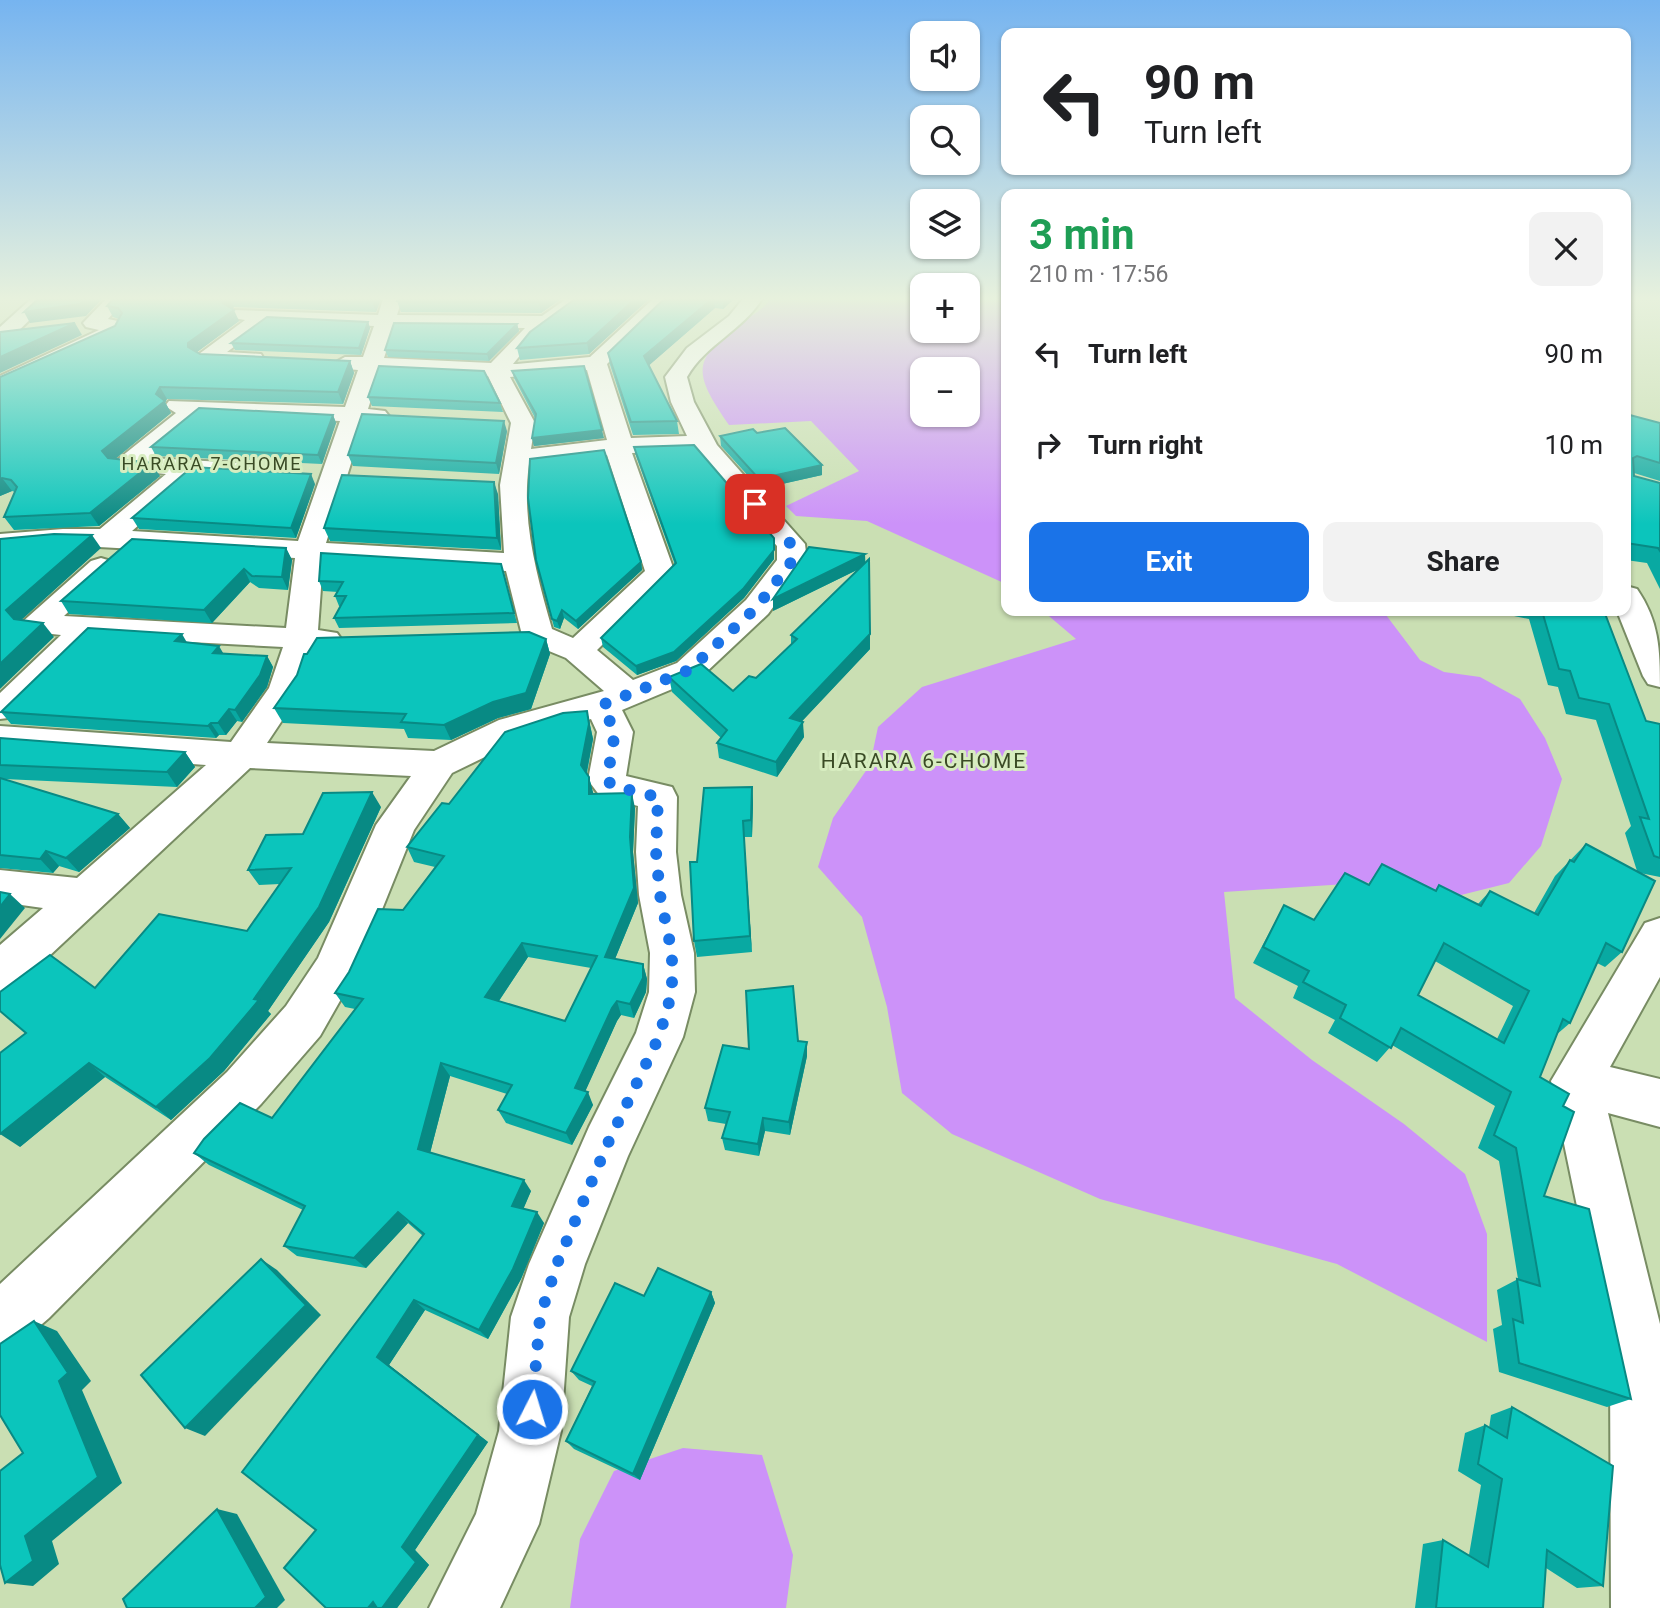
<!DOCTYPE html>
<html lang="en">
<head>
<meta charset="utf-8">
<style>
	:root { --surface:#fff; --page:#f2f2f2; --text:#202124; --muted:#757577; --accent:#1a73e8 }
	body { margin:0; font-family:Roboto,sans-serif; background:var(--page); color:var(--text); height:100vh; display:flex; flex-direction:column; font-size:26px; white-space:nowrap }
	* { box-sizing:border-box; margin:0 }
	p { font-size:23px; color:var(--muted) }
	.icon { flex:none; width:38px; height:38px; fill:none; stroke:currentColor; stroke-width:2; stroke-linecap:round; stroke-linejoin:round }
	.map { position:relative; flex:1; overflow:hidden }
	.side { position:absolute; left:1001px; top:189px; width:630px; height:427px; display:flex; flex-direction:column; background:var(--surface); border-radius:14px; box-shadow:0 2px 5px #0004 }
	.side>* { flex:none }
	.banner { position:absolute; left:1001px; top:28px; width:630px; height:147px; border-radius:14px; box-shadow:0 2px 5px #0004; background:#fff; color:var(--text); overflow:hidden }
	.buttons { position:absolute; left:910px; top:21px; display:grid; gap:14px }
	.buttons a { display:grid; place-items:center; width:70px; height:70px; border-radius:14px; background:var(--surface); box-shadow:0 2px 5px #0004; font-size:35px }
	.pin { position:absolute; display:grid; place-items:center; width:60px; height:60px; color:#fff; margin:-30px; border-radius:14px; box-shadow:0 4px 10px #0006 }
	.me { position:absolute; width:77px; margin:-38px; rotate:5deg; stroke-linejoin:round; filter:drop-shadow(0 0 5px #0008) }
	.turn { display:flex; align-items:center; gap:24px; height:147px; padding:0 28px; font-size:32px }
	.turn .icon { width:91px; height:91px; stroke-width:2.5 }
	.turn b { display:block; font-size:49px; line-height:60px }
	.round { display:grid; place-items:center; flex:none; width:74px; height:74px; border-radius:14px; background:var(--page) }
	.headline { display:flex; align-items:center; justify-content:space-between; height:119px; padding:0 28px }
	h1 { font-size:42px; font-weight:700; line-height:52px; color:#1e9e55 }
	.action { display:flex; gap:14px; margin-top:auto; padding:14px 28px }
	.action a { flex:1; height:80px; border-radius:14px; background:var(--accent); color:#fff; font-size:28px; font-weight:700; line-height:80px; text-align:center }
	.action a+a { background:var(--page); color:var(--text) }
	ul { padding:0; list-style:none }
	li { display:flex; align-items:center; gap:21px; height:91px; padding:0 28px }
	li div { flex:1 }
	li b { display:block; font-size:26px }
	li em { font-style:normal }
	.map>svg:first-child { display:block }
	.green { fill:#cc92f9; fill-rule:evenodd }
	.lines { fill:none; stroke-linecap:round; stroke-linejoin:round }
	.minor-casing { stroke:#788c63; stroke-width:4 }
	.minor { fill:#fff; fill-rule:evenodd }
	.wall { fill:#09a9a2; fill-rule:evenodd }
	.shaded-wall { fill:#088a84 }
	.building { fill:#0bc5bc; stroke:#088a84; stroke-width:2; fill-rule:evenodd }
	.route { stroke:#1a73e8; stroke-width:12; stroke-dasharray:0 21.6 }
	.labels { text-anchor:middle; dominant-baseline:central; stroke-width:6; stroke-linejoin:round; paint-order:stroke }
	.far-neighbourhood-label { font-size:18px; letter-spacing:2px; fill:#3a4b25; stroke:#d7edc0 }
	.neighbourhood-label { font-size:21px; letter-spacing:2px; fill:#3a4b25; stroke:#d7edc0 }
</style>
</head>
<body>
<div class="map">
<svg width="1660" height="1608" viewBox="0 0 1660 1608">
	<rect width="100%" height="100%" fill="#cadfb3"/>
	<g class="green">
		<path d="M770 299H922V331H968V299H1006V584L867 521 796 516 786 506 859 471 811 421 729 425C692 371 691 360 745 320 754 314 765 308 770 299ZM922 369H968V415H922Z"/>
		<path d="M1043 611H1383L1420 660 1444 672 1480 677 1520 699 1545 738 1562 779 1541 846 1509 883 1449 898 1392 881 1224 892 1235 998 1312 1060 1404 1124 1465 1174 1487 1234V1342L1337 1264 1100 1199 952 1134 902 1093 887 1007 862 917 818 867 833 818 870 765 878 727 922 687 1076 639Z"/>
		<path d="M683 1448 762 1455 793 1555 786 1608H570L580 1539 614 1471Z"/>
	</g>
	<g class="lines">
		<g class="minor-casing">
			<g id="minor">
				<path d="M31 299H51L7 342 0 344V327Z"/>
				<path d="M106 299H126L108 319 123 322 126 326 120 335 0 391V376L99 330 86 327 83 323Z"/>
				<path d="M383 299H402L397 315 542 316 566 299H588L531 342 513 364H517L590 357 653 299H673L607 364 631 438 687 436 671 402 665 377 687 348 729 316 743 299H762C742 331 706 344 687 377L694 402 717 445 805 544 807 561 768 614 701 677 622 710 633 732 626 776 672 787 677 797 676 852 681 895 694 953 695 992 683 1037 628 1156 585 1264 569 1317 561 1431 539 1524 500 1608H429L476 1514 499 1431 511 1317 529 1264 589 1127 636 1033 649 992 650 953 639 895 636 852 638 806 600 796 588 780 597 732 591 719 524 738 452 773 414 830 358 969 320 1036 261 1104 49 1318 21 1342 0 1350V1284L227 1072 286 1006 318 958 376 825 411 776 250 768 16 987 0 992V945L43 908 0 902V870L77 878 206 765 0 750V726L231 742 269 688 283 647 95 637 16 717 0 719V693L61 635 25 631 20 624 91 561 101 558 111 561 116 567 64 616 286 628 295 558 63 545 0 552V534L63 529H100L166 474 116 469 112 464 176 413 165 406 169 401 345 407 358 370 337 368 334 363 345 357H363L374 326 269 321 227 352 261 354 264 359 261 364 206 363 195 357 245 320 234 318 231 314 234 310 378 315ZM394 327 525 328 491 363 384 358ZM587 370 607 440 531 449 535 423 510 377ZM380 371 488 376 511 423 500 485 504 553 326 543 364 422 385 421 389 416 385 411 368 409ZM203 414 340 421 298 541 132 531 195 476H251L255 471 251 466 242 463 149 458ZM696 451 729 493 777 546V560L746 600 677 663 633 680 597 650 675 573 632 453ZM607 455 645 571 573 638 552 629C537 576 521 520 529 464ZM323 560 506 571 522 635 527 642 566 658 604 691 499 720 434 751 267 743 303 689 315 649 337 647 342 640 337 633 318 630Z"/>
				<path d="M1626 586 1637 589C1659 621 1660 649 1660 687L1648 684 1643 676 1617 611H1626Z"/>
				<path d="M1660 918V977L1610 1067 1660 1079V1127L1608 1113 1660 1324V1608H1611L1610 1365 1551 1081 1645 923Z"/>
			</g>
		</g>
		<use href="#minor" class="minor"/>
	</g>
	<g class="wall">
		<path d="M113 299H381L376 312 234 307 232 309 239 321 197 352 200 354 350 361 354 373 343 404 167 399 165 402 171 413 115 459 160 476 99 526 14 530 4 517 15 492 12 491 0 496V377L115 326 119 319 113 317 107 306Z"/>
		<path d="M398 299H561L541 313 401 312 397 301Z"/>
		<path d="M649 299 589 354 520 360 517 348Z"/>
		<path d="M664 299H734L723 309 715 308 649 365 677 421 679 434 633 435 610 365 608 353Z"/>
		<path d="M368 322 370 328 361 355 235 350 231 343Z"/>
		<path d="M517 324 519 331 489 361 388 357 385 350Z"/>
		<path d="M512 371 604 438 534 446 532 438 535 418 514 378Z"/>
		<path d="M368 397 500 403 503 412 372 406Z"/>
		<path d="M1626 414 1660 423V481L1634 473V476L1660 483V589L1647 563 1626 560Z"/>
		<path d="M333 415 336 423 322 464 156 456 151 447Z"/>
		<path d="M507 431 499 474 353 466 348 455Z"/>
		<path d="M757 433 822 465V475L760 489 721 446 720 436Z"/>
		<path d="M634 447 774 559 744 598 676 661 637 675 603 647 601 638 675 565 636 456Z"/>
		<path d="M315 484 296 538 139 529 132 518Z"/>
		<path d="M498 494 501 550 330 541 324 528Z"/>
		<path d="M286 548 292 560 288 590 259 588 250 582 212 623 69 614 61 601Z"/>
		<path d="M865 554 870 649 801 722 804 737 777 777 719 758 717 743 721 738 672 692 669 677 733 691 756 678 791 645V635L857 570 773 611Z"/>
		<path d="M536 560 641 562 642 570 578 629 564 618 560 629 554 627Z"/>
		<path d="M504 574 517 623 339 628 334 618 341 606H339L335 596 338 592 323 591 319 581Z"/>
		<path d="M1512 611H1604L1646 721 1660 724V877L1640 873 1622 952 1605 967 1597 963 1570 1023 1556 1035 1540 1077 1563 1106 1544 1196 1631 1399 1607 1407 1499 1372 1493 1329 1502 1325 1497 1290 1518 1279 1499 1161 1478 1148 1495 1106 1392 1045 1377 1062 1328 1033 1335 1020 1293 998 1298 986 1253 963 1284 905 1314 920 1368 885 1382 864 1435 891 1439 885 1478 904 1490 891 1534 913 1555 876 1586 844 1637 871 1625 833 1631 826 1596 720 1566 714 1558 687 1548 685 1529 619 1514 616ZM1435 961 1513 1006 1497 1039 1418 995Z"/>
		<path d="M546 639 550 654 531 709 498 718 451 740 408 738 404 729 283 723 274 708Z"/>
		<path d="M187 643 223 654 267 656 273 667 267 687 242 722 237 721 226 735H219L216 738 11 724 1 712Z"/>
		<path d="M587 711 593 739 587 773 589 777 593 794 635 808 633 852 638 903 615 959 643 964 647 979 646 992 634 1018 621 1015 617 1021 585 1091 593 1105 572 1145 506 1123 498 1110 507 1094 450 1076 430 1153 531 1191 523 1209 544 1223 521 1279 488 1339 425 1310 389 1365 488 1442 415 1550 429 1565 397 1608H326L316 1530 423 1236 408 1223 366 1268 297 1256 284 1246 303 1210 209 1165 194 1153 272 1118 355 1009 345 1007 335 993 403 910 435 867 414 862 407 847 449 804ZM528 957 591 968 565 1021 499 1001Z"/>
		<path d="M0 738 185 752 195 767 177 787 4 779 118 814 130 828 79 872 59 866 53 873 0 868Z"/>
		<path d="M752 787 753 803 752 837H744L752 952 697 957 694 941 697 862Z"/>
		<path d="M381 807 329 922 268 1011 271 1014 224 1071 171 1120 105 1077 20 1147 95 988 247 931 280 884 259 885 248 870 303 834Z"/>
		<path d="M798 1041 807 1042V1056L790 1135 765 1131 759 1156 725 1150 722 1138 726 1124 708 1121 705 1108 749 1049Z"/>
		<path d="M711 1292 715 1303 640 1480 574 1449 566 1441 592 1386 579 1380 571 1371 644 1296Z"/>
		<path d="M1512 1407 1603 1586 1577 1588 1546 1568 1543 1608H1415L1423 1544 1443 1540 1469 1555 1481 1485 1458 1471 1465 1433 1485 1425 1489 1428 1491 1415Z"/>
	</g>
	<g class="shaded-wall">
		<path d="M85 299H102L86 316 30 323 24 312Z"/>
		<path d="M227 299H230L234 307 229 313 234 310 239 321 193 355 188 347V343Z"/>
		<path d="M373 299H381L376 312 372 301Z"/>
		<path d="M543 299H561L541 313 539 302Z"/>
		<path d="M635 299H649L589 354 587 343Z"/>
		<path d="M712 299H714L715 308 646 368 644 356Z"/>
		<path d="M723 299H734L723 309Z"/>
		<path d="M368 322 370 328 361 355 359 348Z"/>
		<path d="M75 323 82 335 0 373V357Z"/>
		<path d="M517 324 519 331 489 361 487 354Z"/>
		<path d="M350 361 354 373 343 404 338 392Z"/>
		<path d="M160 387 167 399 165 402 171 413 109 464 102 451 156 394Z"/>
		<path d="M333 415 336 423 322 464 318 455Z"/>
		<path d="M504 421 507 431 499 474 496 463Z"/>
		<path d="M602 430 604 438 534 446 532 438Z"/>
		<path d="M152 463 160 476 99 526 90 513Z"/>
		<path d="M822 465V475L760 489 759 479Z"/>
		<path d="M311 474 315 484 296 538 291 528Z"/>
		<path d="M2 478 12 491 0 496V479Z"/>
		<path d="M494 482 498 494 501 550 497 538Z"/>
		<path d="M92 535 101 548 17 624 6 610Z"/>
		<path d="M774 538V559L744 598 676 661 637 675 636 666Z"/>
		<path d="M286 548 292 560 288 590 282 577Z"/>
		<path d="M865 554V566L773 611V599Z"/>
		<path d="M641 562 642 570 578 629 576 621Z"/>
		<path d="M244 569 250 582 212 623 204 610Z"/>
		<path d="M562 610 564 618 560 629 557 621Z"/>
		<path d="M43 623 54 637 0 689V664Z"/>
		<path d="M182 634 189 646 175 641Z"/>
		<path d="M870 634V649L791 733 790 718Z"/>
		<path d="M546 639 550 654 531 709 498 718 451 740 444 725Z"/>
		<path d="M219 646 226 658 213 653Z"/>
		<path d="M267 656 273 667 267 687 242 722 235 710Z"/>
		<path d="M229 709 237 721 226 735 218 723Z"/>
		<path d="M587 711 593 739 585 780 581 765Z"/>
		<path d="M803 722 804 737 777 777 776 762Z"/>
		<path d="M211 723 219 735 216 738 208 726Z"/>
		<path d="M185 752 195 767 177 787 167 772Z"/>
		<path d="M589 777 593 792 594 809 589 794Z"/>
		<path d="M752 787 753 803 752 837 751 820Z"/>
		<path d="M372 792 381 807 329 922 268 1011 271 1014 224 1071 171 1120 156 1107 254 999Z"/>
		<path d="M632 793 635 808 633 852 638 903 610 971 605 957 630 837Z"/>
		<path d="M118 814 130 828 79 872 66 858Z"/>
		<path d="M743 821 744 837 752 952 750 936Z"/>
		<path d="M46 851 59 866 53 873 40 859Z"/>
		<path d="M10 894 25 908 0 939V907Z"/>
		<path d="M522 943 528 957 492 1011 485 997Z"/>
		<path d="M643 964 647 979 646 992 634 1018 630 1004Z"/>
		<path d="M617 1001 621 1015 617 1021 581 1101 575 1088 612 1008Z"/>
		<path d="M807 1042V1056L790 1135 789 1122Z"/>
		<path d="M89 1063 105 1077 20 1147 0 1134Z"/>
		<path d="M441 1063 450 1076 428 1161 418 1149Z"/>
		<path d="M588 1092 593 1105 572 1145 566 1133Z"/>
		<path d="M763 1118 765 1131 759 1156 758 1144Z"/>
		<path d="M524 1180 531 1191 520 1217 512 1206Z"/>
		<path d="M398 1212 408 1223 366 1268 354 1258Z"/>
		<path d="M537 1212 544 1223 521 1279 488 1339 479 1330Z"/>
		<path d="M261 1259 277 1270 321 1315 205 1436 185 1428Z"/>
		<path d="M711 1292 715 1303 640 1480 633 1474Z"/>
		<path d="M414 1300 425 1310 389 1365 488 1442 415 1550 429 1565 397 1608H368L377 1357Z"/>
		<path d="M34 1321 57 1331 91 1381 82 1390 122 1483 52 1541 59 1564 33 1586 5 1583 25 1536Z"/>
		<path d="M217 1509 237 1514 285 1600 277 1608H255Z"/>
	</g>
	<g class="building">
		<path d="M38 299H85L80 304 24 312Z"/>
		<path d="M113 299H227L223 303 234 310 188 343V347L200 354 350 361 338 392 160 387 156 394 165 401 102 451 108 458 152 463 90 513 4 517 17 487 11 480 2 478 0 479V377L115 326 122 313 118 308 107 306Z"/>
		<path d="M317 299H373L372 301Z"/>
		<path d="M398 299H543L539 302 397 301Z"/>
		<path d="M575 299H635L587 343 517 348 530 332Z"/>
		<path d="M664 299H712L644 356 677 421 631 422 608 353Z"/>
		<path d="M267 317 368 322 359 348 231 343Z"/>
		<path d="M75 323 0 357V332Z"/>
		<path d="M394 323 517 324 487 354 385 350Z"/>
		<path d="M379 366 484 371 500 403 368 397Z"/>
		<path d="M584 366 602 430 532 438 536 414 512 371Z"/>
		<path d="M199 408 333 415 318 455 151 447Z"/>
		<path d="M362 414 504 421 496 463 348 455Z"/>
		<path d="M1626 414 1660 423V463L1637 456 1633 458 1634 476 1660 483V551L1658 548 1626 543Z"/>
		<path d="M785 428 822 465 759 479 720 436 753 429 757 433Z"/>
		<path d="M694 445 774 538V550L743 589 674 652 636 666 601 638 676 563 634 447Z"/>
		<path d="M604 450 641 562 576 621 562 610 557 621 552 619 536 560 528 498 530 459Z"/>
		<path d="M192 467 311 474 291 528 132 518Z"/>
		<path d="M342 475 494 482 497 538 324 528Z"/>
		<path d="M54 534 92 535 6 610 14 619 43 623 0 664V539Z"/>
		<path d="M132 539 286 548 282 577 252 576 244 569 204 610 61 601Z"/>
		<path d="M809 547 865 554 773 599Z"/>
		<path d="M321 553 501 564 514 613 334 618 346 596H335L343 582 319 581Z"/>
		<path d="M869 559 870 634 790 718 803 722 776 762 717 743 727 730 669 677 701 664 733 691 749 676 756 678 797 639 791 635Z"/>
		<path d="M1542 611H1604L1646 721 1660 724V858L1654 856 1640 817 1649 819 1609 704 1579 698 1570 671 1559 669Z"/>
		<path d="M88 628 182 634 175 641 219 646 213 653 267 656 260 675 235 710 229 709 218 723H211L208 726 1 712Z"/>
		<path d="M529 632 546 639 526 693 493 702 444 725 401 722 406 714 274 708 297 675 304 654H307L317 638Z"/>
		<path d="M587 711 589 724 581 765 589 777V794L632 793 630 837 634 888 605 957 643 964V978L630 1004 617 1001 612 1008 575 1088 588 1092 566 1133 498 1110 512 1085 441 1063 418 1149 524 1180 512 1206 537 1212 513 1269 479 1330 414 1300 377 1357 478 1435 402 1547 416 1562 382 1608H377L373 1602 368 1608H326L284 1568 316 1530 242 1472 424 1234 398 1212 354 1258 284 1246 305 1206 194 1153 204 1139 240 1103 272 1118 363 999 335 993 349 972 378 909 403 910 444 856 407 847 442 803 449 804 505 732 563 713ZM522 943 597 956 565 1021 485 997Z"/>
		<path d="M0 738 185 752 167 772 0 765Z"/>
		<path d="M0 778 118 814 66 858 46 851 40 859 0 855Z"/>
		<path d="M752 787 751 820 743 821 750 936 694 941 690 862H697L704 788Z"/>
		<path d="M372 792 319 907 254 999 259 1000 210 1058 156 1107 89 1063 0 1134V1053L26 1033 0 1011V992L50 955 95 988 159 914 247 931 291 868 248 870 266 835 303 834 323 793Z"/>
		<path d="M1586 844 1655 881 1622 952 1606 943 1570 1023 1563 1019 1540 1077 1569 1094 1563 1106 1574 1112 1544 1196 1589 1209 1631 1399 1519 1363 1513 1319 1523 1323 1517 1279 1540 1286 1516 1148 1494 1135 1511 1092 1401 1028 1391 1048 1340 1018 1346 1005 1303 982 1309 971 1263 947 1284 905 1314 920 1345 873 1369 885 1382 864 1436 891 1439 885 1481 906 1490 891 1538 915 1570 860 1574 862ZM1444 943 1529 991 1504 1043 1418 995Z"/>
		<path d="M0 892 10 894 0 907Z"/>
		<path d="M793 986 798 1041 807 1042 789 1122 763 1118 758 1144 722 1138 730 1112 705 1108 723 1045 749 1049 746 991Z"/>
		<path d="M261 1259 306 1305 185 1428 141 1375Z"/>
		<path d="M658 1268 711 1292 633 1474 566 1441 595 1382 571 1371 615 1283 644 1296Z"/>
		<path d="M34 1321 68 1373 59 1381 98 1477 25 1536 33 1561 5 1583 0 1565V1471L23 1453 0 1415V1344Z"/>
		<path d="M1512 1407 1613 1466 1603 1586 1547 1550 1543 1608H1436L1443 1540 1488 1567 1502 1479 1478 1464 1485 1425 1507 1438Z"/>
		<path d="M217 1509 266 1597 255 1608H127L123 1599Z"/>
	</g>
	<linearGradient id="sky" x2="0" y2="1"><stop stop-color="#76b4f0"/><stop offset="0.57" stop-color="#e7f1dd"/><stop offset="1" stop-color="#e7f1dd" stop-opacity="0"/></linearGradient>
	<rect width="1660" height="524" fill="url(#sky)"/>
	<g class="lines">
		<path class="route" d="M532 1409 540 1317 557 1264 607 1145 659 1037 672 992V953L660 895 656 852 658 797 613 786 607 780 615 732 602 705 689 670 757 607 792 561 791 544 755 504"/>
	</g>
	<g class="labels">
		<g class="far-neighbourhood-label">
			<text x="212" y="463">HARARA 7-CHOME</text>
		</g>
		<g class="neighbourhood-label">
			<text x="924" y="761">HARARA 6-CHOME</text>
		</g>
	</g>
</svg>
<div class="buttons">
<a><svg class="icon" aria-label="sound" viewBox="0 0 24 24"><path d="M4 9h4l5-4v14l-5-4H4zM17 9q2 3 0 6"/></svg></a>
<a><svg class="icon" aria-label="search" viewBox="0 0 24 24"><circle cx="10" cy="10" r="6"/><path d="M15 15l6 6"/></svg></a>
<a><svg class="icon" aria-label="layers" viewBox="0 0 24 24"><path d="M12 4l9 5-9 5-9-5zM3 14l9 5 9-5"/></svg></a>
<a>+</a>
<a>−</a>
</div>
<div class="pin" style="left:755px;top:504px;background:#d93025"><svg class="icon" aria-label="arrive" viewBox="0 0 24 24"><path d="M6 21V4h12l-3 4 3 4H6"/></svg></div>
<svg class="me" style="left:532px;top:1409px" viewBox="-20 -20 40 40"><circle r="17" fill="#1a73e8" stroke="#fff" stroke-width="3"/><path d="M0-11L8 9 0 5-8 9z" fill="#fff"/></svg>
<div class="banner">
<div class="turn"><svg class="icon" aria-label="left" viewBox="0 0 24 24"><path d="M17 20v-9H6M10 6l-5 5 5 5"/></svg><div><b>90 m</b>Turn left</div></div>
</div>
<section class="side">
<div class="headline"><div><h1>3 min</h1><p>210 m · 17:56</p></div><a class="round"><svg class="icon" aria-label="close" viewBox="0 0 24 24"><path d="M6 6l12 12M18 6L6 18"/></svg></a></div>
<ul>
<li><svg class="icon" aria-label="left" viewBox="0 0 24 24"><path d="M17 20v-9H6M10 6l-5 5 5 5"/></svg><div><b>Turn left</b></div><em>90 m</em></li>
<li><svg class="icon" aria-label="right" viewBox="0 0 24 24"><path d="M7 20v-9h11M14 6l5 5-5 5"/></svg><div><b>Turn right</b></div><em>10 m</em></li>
</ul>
<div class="action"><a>Exit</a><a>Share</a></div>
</section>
</div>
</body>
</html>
